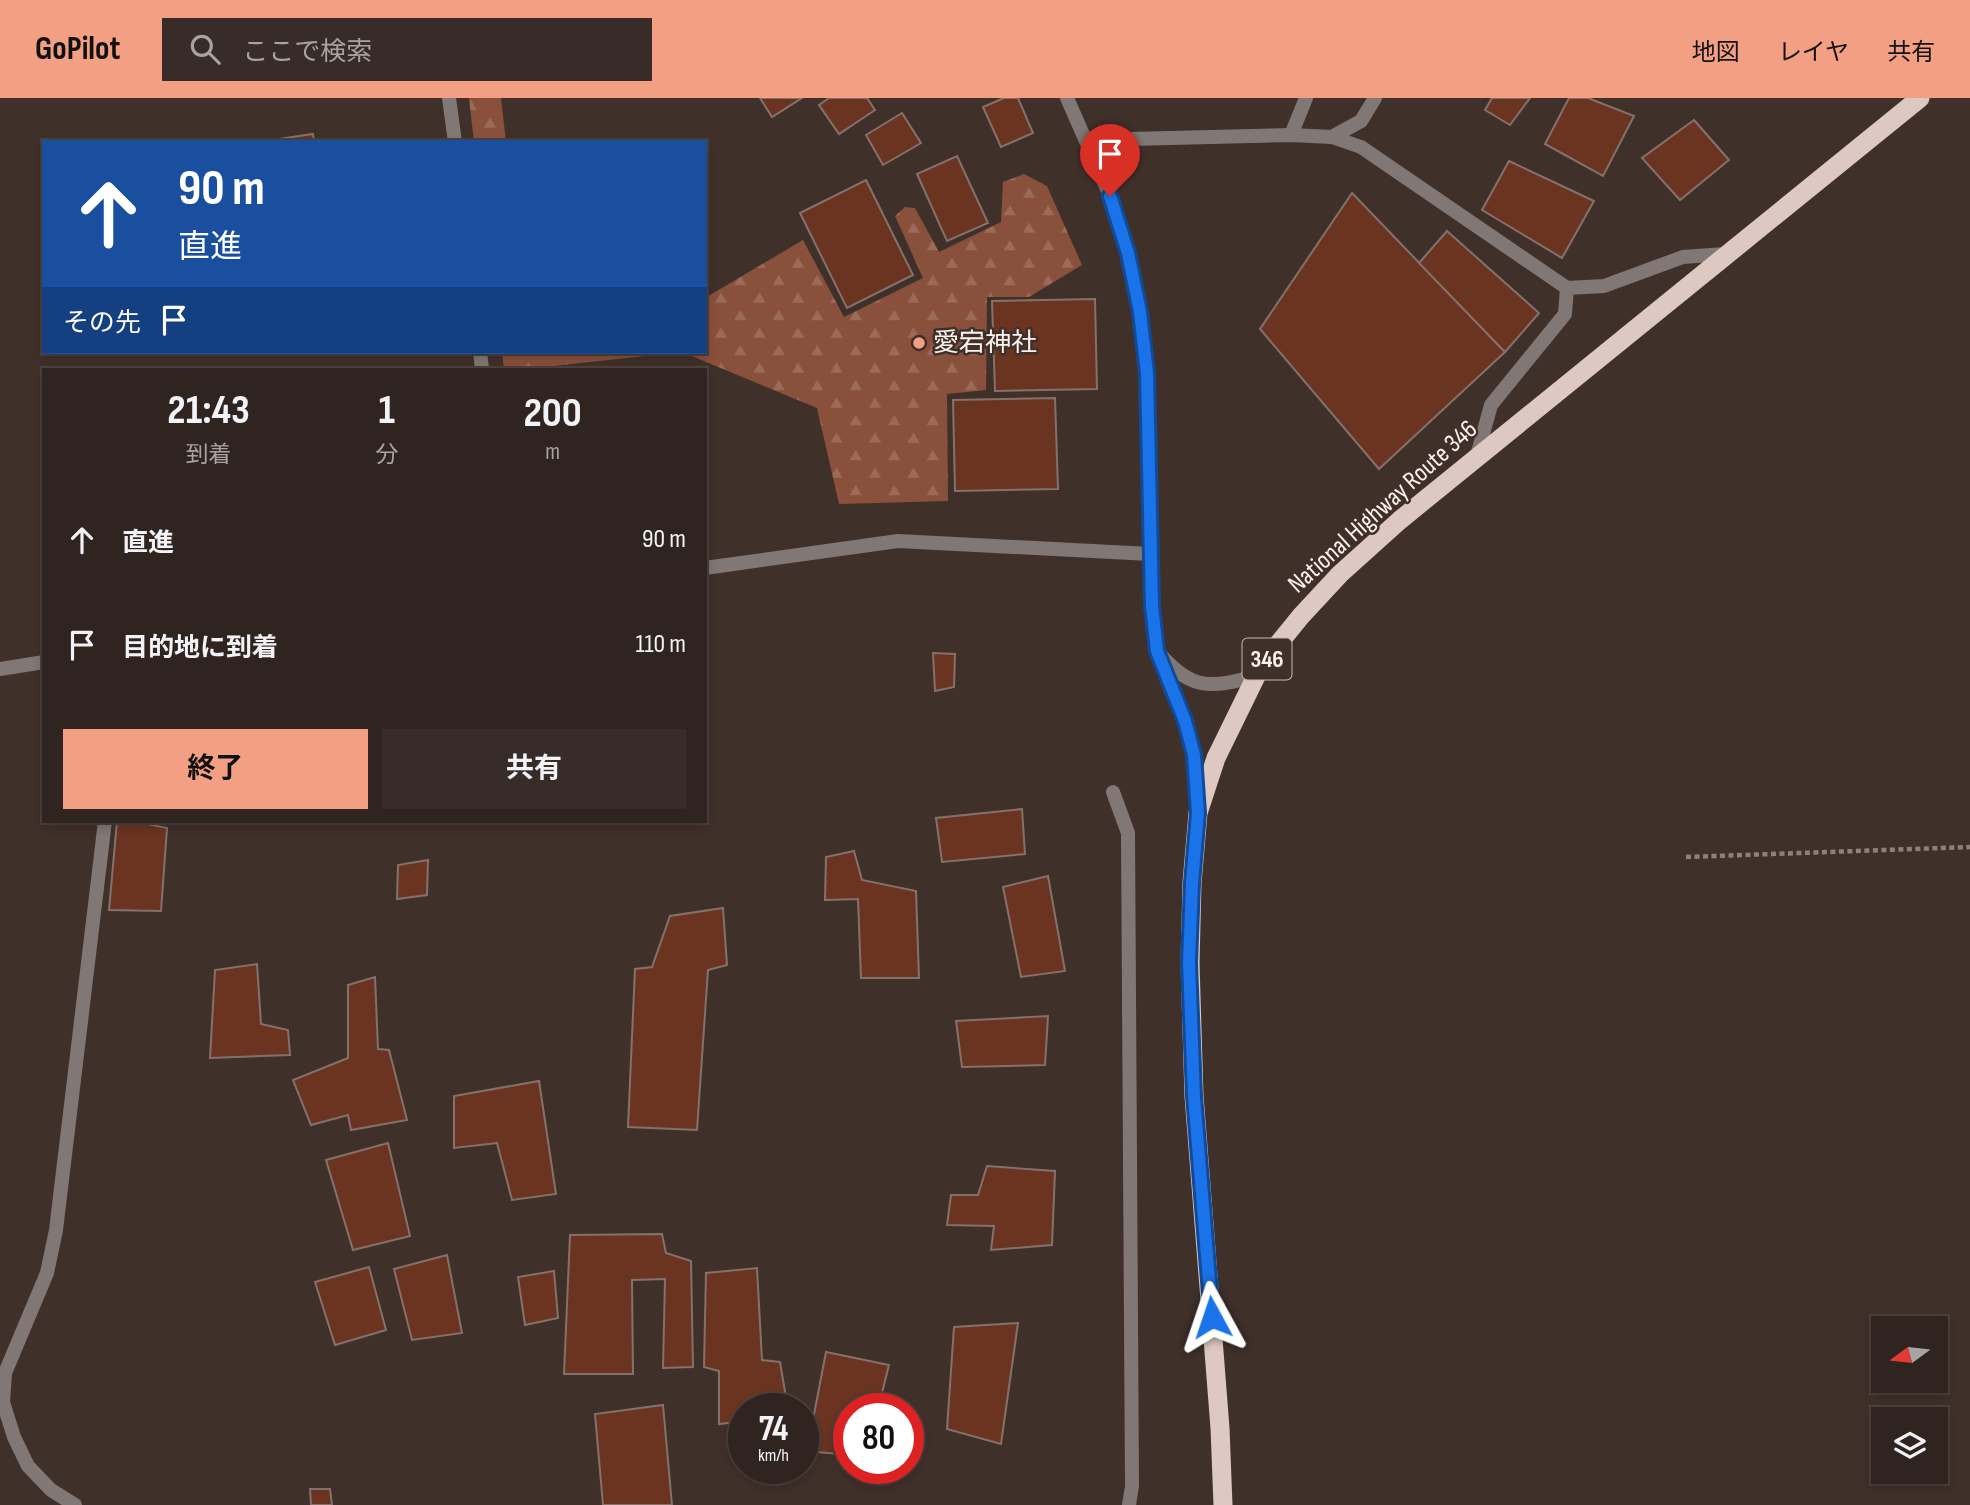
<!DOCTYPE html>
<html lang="ja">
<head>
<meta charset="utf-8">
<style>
	:root { --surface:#302420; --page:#382c29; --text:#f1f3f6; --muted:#a8a4a5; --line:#4b413e; --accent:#f39f83 }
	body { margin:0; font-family:"Sofia Sans Condensed","Noto Sans JP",sans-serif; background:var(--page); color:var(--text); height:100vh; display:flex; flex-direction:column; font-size:26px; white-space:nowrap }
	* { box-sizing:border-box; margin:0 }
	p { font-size:23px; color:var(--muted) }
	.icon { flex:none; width:38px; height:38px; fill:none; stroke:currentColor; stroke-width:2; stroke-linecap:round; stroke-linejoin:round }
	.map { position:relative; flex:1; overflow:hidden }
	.panel { position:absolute; left:42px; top:270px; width:665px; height:455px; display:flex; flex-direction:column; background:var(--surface); border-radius:0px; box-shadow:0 4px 10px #0003,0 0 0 2px var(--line) }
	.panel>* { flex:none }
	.banner { position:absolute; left:42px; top:42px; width:665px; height:214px; border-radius:0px; box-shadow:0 4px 10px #0003,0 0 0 2px var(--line); background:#1a4fa0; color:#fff; overflow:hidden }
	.needle { width:46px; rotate:255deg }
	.tools { position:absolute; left:1871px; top:1218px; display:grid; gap:14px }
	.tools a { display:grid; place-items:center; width:77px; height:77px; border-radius:0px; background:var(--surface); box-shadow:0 4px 10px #0003,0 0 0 2px var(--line); font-size:35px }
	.speed { position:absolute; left:728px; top:1295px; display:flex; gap:14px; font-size:35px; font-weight:700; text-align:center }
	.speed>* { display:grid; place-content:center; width:91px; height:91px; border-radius:50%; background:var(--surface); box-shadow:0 4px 10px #0003,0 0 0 2px var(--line); line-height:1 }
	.speed small { font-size:18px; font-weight:400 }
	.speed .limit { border:10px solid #d22; background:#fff; color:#111 }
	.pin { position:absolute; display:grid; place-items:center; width:60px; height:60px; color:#fff; margin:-72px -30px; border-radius:50% 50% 50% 0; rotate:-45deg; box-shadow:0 0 7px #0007 }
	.pin .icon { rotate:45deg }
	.me { position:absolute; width:77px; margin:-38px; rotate:355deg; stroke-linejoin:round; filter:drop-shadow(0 0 5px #0008) }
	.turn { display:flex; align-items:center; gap:24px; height:147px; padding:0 21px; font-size:32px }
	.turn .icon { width:91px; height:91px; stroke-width:2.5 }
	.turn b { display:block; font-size:49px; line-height:60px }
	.then { display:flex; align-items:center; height:66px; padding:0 21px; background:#0003; gap:14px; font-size:26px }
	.eta { display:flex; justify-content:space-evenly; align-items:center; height:119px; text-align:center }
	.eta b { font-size:42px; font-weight:700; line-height:49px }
	.cta { display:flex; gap:14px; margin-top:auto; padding:14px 21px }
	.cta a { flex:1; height:80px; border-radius:0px; background:var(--accent); color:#111; font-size:28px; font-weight:700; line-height:80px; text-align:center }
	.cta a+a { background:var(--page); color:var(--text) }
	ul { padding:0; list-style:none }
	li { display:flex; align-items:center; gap:21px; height:105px; padding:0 21px }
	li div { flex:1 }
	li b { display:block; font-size:26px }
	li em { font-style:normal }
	header { display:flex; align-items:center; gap:42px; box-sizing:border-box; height:98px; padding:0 35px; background:var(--accent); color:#111 }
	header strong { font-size:33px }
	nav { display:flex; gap:38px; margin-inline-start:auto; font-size:24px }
	.search { width:490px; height:63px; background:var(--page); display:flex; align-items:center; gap:18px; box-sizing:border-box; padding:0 24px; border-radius:0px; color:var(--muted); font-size:26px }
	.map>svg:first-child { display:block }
	.forest { fill:url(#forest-firs) }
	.building { fill:#6a3421; stroke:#85716b; stroke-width:2 }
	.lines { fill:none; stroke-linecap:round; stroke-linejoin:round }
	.path { stroke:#8e807b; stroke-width:4.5; stroke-dasharray:5 3.5; stroke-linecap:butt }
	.minor { stroke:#817875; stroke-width:14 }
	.tertiary { stroke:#817875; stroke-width:14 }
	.trunk { stroke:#ddc8c2; stroke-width:19 }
	.route-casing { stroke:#114b97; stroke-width:18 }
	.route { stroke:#1a73e8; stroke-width:12 }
	.poi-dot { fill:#f39f83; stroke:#40302a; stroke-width:2.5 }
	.labels { text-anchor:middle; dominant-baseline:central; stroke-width:5; stroke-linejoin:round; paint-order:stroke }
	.shield { fill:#40302a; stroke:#c4b8b3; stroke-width:2 }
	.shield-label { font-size:24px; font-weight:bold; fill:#fdf2ee }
	.poi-label { font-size:26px; fill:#fdf2ee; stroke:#40302a; text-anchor:start }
	.street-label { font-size:26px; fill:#fdf2ee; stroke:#40302a }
</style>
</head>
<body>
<header>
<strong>GoPilot</strong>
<div class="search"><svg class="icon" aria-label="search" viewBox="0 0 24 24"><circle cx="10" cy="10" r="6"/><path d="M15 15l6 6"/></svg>ここで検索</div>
<nav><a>地図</a><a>レイヤ</a><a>共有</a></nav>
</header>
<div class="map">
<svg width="1970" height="1407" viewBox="0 0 1970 1407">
	<defs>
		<pattern id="forest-firs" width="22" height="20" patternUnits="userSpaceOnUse" patternTransform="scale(1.75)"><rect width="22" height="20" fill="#89503c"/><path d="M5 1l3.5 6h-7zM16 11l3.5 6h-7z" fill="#9b6a58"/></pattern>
	</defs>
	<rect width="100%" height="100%" fill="#40302a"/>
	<g class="forest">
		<path d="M469 0H501L506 44H474Z"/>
		<path d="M1024 76 1047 88 1082 167 1029 199H987L986 292 947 296 948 403 839 406 817 310 682 254H705V200L803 142 844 219 923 180 895 118 905 109 915 110 939 154 1001 124 1003 84Z"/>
		<path d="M502 254H681L526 271H504Z"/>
	</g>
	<g class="building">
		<path d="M760 0H802L772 19Z"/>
		<path d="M829 0H867L875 12 839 36 819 7Z"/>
		<path d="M1004 0H1018L1033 35 1001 49 983 9Z"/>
		<path d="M1492 0H1530L1510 27 1485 12Z"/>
		<path d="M1569 0H1588L1634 18 1603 78 1545 46Z"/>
		<path d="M902 15 921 45 883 67 866 37Z"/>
		<path d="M1694 22 1729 62 1680 102 1642 60Z"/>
		<path d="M313 36 314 44H265V43Z"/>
		<path d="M957 58 988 125 947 143 917 76Z"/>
		<path d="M1509 63 1594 103 1562 160 1482 112Z"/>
		<path d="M866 82 913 177 847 210 800 115Z"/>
		<path d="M1352 95 1505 254 1379 371 1260 231Z"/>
		<path d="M1447 133 1539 215 1505 254 1419 165Z"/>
		<path d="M1095 201 1097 291 995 293 992 203Z"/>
		<path d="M1055 300 1058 391 955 393 953 302Z"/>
		<path d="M933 555 955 556 954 589 935 593Z"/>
		<path d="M1022 711 1025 756 942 764 936 720Z"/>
		<path d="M117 723H133L167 730 161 813 109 812Z"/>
		<path d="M854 753 862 782 916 793 919 880H861L858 801 825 802 826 759Z"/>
		<path d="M428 762 427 797 397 801 398 767Z"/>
		<path d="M1048 778 1065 873 1021 879 1003 789Z"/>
		<path d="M723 810 727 867 708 872 697 1032 628 1029 635 871 652 869 670 818Z"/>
		<path d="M257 866 261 926 288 932 290 957 210 960 215 872Z"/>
		<path d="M375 879 378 951 389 952 407 1022 351 1032 348 1017 311 1027 293 982 348 960V887Z"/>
		<path d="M1048 918 1045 967 962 969 956 923Z"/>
		<path d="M539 983 556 1096 512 1102 497 1045 454 1050V998Z"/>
		<path d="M388 1045 410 1138 353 1152 326 1062Z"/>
		<path d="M987 1068 1055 1073 1052 1147 991 1152 994 1128 947 1127 951 1097H978Z"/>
		<path d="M662 1136 666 1155 691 1163 693 1269 663 1270 665 1181 632 1182 633 1276H564L570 1137Z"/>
		<path d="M447 1157 462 1235 412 1242 394 1171Z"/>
		<path d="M369 1169 386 1232 335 1247 315 1184Z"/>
		<path d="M757 1170 762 1262 780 1264 788 1311H744V1323L719 1326V1273L704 1269 706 1175Z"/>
		<path d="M554 1173 558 1220 525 1227 518 1179Z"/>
		<path d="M1018 1225 1001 1346 947 1331 954 1229Z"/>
		<path d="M826 1254 889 1267 878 1311H849V1357L807 1353Z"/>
		<path d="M663 1307 672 1407H603L595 1316Z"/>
		<path d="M310 1391H330L332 1407H311Z"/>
	</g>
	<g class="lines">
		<path class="path" d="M1686 759 1970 749"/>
		<g class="minor">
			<path d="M449 0 455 44"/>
			<path d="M1291 37 1306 0"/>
			<path d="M1332 39 1361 23 1375 0"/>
			<path d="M1089 48 1129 41 1291 37 1332 39 1361 49 1567 190 1604 188 1683 159 1725 156"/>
			<path d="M480 254 482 271"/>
			<path d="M1477 358 1491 307 1565 216 1567 190"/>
			<path d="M705 470 898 443 1150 456"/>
			<path d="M1160 556C1192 593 1211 590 1256 578"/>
			<path d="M0 571 44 564"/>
			<path d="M1113 694 1128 735 1132 1388 1129 1407"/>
			<path d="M75 1407 51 1392 28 1368 14 1339 3 1304 5 1275 47 1175 56 1132 105 723"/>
		</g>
		<path class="tertiary" d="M1067 0 1110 98 1128 155 1140 214 1147 275 1152 507 1157 553 1185 623 1194 657 1197 707"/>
		<path class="trunk" d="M1223 1407 1220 1330 1194 998 1190 865 1192 785 1198 715 1216 660 1262 566 1301 518 1340 476 1400 422 1920 0"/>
	</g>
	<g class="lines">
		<g class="route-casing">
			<path id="route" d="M1110 98 1128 155 1140 214 1147 275 1152 508 1157 553 1185 623 1194 657 1198 715 1192 785 1189 865 1192 945 1194 998 1212 1219"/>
		</g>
		<use href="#route" class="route"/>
	</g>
	<circle class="poi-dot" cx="919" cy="245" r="7"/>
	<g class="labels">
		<rect class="shield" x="1242.5" y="540.5" width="49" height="41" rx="5"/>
		<g class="shield-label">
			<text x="1267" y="561">346</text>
		</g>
		<g class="poi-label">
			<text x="933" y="245">愛宕神社</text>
		</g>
		<g class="street-label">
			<text transform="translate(1383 409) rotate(-42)">National Highway Route 346</text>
		</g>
	</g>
</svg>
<div class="tools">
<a><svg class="needle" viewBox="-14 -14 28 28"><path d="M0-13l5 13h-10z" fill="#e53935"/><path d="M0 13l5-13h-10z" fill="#a8a4a5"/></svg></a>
<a><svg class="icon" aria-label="layers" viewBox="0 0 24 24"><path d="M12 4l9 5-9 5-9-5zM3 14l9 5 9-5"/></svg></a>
</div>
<div class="speed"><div>74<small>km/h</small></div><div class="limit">80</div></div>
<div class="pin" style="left:1110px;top:98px;background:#d93025"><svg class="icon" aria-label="arrive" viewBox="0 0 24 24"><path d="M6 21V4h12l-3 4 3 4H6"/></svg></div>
<svg class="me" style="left:1212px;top:1219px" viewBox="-20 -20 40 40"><path d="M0-17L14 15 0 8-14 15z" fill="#1a73e8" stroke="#fff" stroke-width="4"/></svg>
<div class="banner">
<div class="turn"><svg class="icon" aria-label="ahead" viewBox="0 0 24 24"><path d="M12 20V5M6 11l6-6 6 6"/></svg><div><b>90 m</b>直進</div></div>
<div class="then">その先<svg class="icon" aria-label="arrive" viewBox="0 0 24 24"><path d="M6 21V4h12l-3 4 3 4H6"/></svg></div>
</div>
<section class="panel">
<div class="eta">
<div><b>21:43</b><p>到着</p></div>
<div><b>1</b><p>分</p></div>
<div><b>200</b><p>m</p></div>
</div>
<ul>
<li><svg class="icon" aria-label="ahead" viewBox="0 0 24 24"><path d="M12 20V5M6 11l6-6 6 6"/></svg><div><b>直進</b></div><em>90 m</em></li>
<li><svg class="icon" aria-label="arrive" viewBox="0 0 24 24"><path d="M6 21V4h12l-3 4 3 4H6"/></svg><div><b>目的地に到着</b></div><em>110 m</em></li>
</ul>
<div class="cta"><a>終了</a><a>共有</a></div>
</section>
</div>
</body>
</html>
